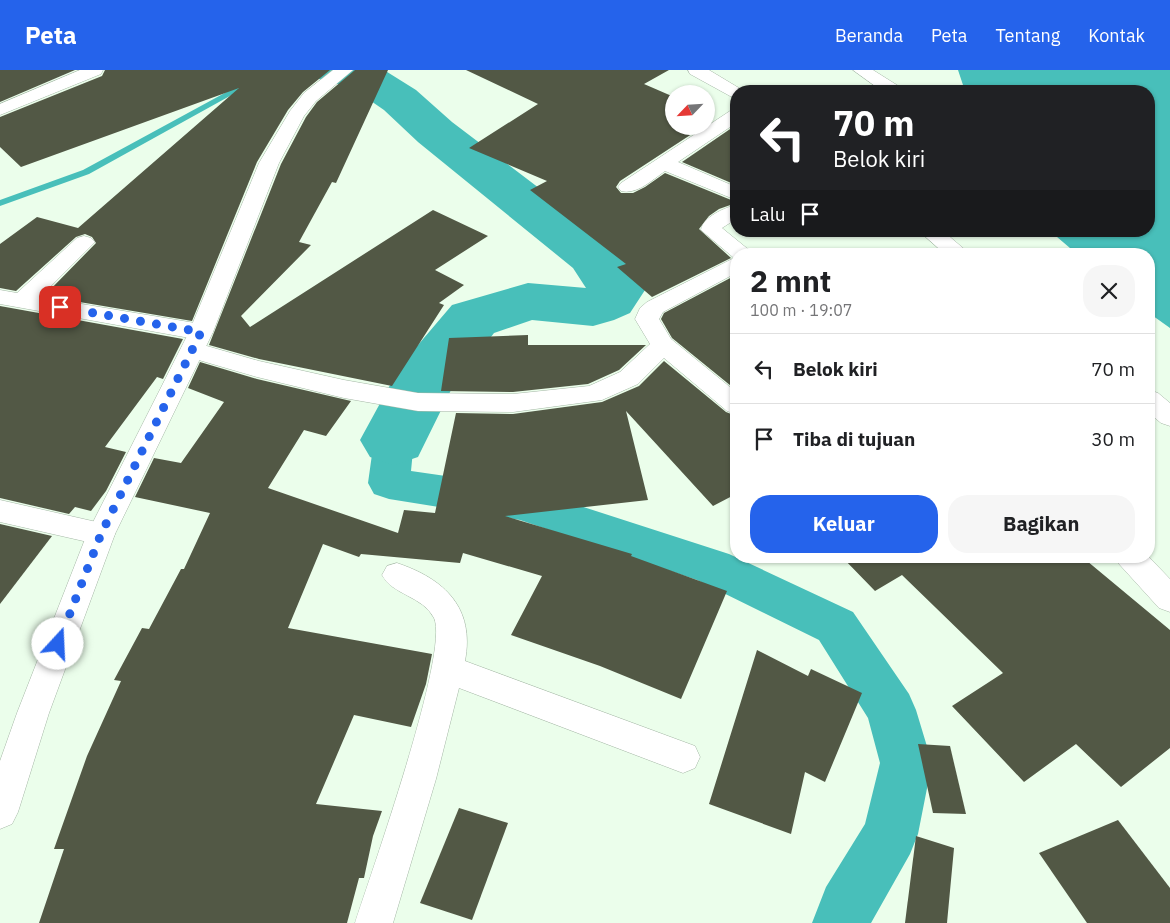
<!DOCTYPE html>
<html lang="id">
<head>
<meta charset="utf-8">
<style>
	:root { --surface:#fff; --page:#f6f6f6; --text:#202124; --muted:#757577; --line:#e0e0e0; --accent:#2563eb }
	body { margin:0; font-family:"IBM Plex Sans",sans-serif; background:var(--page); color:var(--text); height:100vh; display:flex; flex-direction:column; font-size:19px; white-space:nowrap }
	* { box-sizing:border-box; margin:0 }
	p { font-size:16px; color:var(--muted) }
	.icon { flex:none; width:28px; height:28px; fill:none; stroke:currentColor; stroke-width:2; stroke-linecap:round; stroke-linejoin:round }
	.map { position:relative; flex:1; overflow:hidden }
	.details { position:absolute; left:730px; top:178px; width:425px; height:315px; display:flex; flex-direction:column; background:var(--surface); border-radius:20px; box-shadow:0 1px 4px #0004 }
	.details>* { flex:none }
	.hud { position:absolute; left:730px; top:15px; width:425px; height:152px; border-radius:20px; box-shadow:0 1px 4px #0004; background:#202124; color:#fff; overflow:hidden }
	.needle { width:32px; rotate:245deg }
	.buttons { position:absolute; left:665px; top:15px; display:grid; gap:10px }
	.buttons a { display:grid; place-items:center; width:50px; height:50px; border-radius:50%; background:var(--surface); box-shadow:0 1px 4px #0004; font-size:25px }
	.pin { position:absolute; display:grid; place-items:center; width:42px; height:42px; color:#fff; margin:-21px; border-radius:10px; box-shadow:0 2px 8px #0006 }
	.me { position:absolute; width:55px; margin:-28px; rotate:20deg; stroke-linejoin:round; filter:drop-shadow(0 0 4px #0008) }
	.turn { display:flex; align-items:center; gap:18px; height:105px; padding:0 20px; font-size:22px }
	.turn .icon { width:65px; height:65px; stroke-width:2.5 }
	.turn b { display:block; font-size:35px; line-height:42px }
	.then { display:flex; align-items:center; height:48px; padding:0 20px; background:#0003; gap:10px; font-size:19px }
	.round { display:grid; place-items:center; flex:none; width:52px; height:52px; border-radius:20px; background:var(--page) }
	.overview { display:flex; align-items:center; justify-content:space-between; height:85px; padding:0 20px }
	h1 { font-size:30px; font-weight:700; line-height:38px }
	.action { display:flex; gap:10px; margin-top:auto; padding:10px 20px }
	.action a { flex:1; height:58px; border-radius:20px; background:var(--accent); color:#fff; font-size:20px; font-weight:700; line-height:58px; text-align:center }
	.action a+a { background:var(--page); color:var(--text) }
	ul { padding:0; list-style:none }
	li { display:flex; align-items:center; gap:15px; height:70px; padding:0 20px; border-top:1px solid var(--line) }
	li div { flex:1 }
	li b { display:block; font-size:19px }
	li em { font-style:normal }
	header { display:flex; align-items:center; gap:30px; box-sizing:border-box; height:70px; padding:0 25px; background:var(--accent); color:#fff }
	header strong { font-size:24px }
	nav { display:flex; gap:28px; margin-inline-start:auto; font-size:18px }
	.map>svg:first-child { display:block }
	.water { fill:#48bfba }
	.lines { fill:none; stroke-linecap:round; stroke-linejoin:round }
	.stream { fill:#48bfba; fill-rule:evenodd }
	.canal { fill:#48bfba; fill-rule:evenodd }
	.river { fill:#48bfba; fill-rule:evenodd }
	.building { fill:#525845 }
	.minor-casing { stroke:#a5b7a6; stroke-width:1 }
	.tertiary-casing { stroke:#a5b7a6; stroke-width:1 }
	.trunk-casing { stroke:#a5b7a6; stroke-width:1 }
	.minor { fill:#fff; fill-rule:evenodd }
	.tertiary { fill:#fff; fill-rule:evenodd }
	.trunk { fill:#fff; fill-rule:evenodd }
	.route { stroke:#2563eb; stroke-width:9; stroke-dasharray:0 16.2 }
</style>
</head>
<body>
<header>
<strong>Peta</strong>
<nav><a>Beranda</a><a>Peta</a><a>Tentang</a><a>Kontak</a></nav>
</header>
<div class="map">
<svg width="1170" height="853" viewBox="0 0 1170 853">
	<rect width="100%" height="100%" fill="#ebfeeb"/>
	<path class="water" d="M958 0H1170V258L1149 243V184H1077L1050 161H1149V21H965Z"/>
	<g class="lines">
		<path class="stream" d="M267 0H277L89 104 0 136V130L83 100Z"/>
		<path class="canal" d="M394 355 408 360 414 370 411 401 522 417 537 422 729 484 853 542 909 624 916 640 932 693 918 764 910 784 871 853H812L826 817 865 754 880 693 868 648 819 570 697 510 520 450 389 429 374 424 368 413 374 370 380 360Z"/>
		<path class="river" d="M312 0H384L416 20 452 52 614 175 645 220 630 243 614 250 593 256 532 250 494 263 452 318 418 387 394 395 370 387 360 370 401 295 452 235 528 213 586 218 573 198 418 72 384 40 352 18 319 9Z"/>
	</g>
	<g class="building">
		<path d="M0 0H75L0 32Z"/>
		<path d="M105 0H330L303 22 288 40 257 92 192 251 44 226 96 173 92 167 85 164 76 167 16 221 0 218V174L37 147 78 158 239 18 21 97 0 77V47L102 6Z"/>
		<path d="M355 0H388L336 113 332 112 299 172 311 175 241 246 250 257 433 140 488 166 435 200 464 215 439 233 444 235 392 316 259 289 209 275 281 94 306 47 317 32Z"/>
		<path d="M466 0H669L644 14 674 27V56H704L620 111 616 117 621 123H633L645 117 665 103 736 132V133L719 139 709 146 699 159 731 188 652 227 617 197 626 194 530 120 547 111 469 78 538 34Z"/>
		<path d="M736 55V115L682 92Z"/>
		<path d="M736 205V320L672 268 661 249 664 243Z"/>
		<path d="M0 236 183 269 163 309 157 307 105 377 126 382 106 421 91 441 75 437 69 444 0 428Z"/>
		<path d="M528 265V275H646L619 300 588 314 513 322 441 321 449 268Z"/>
		<path d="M664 291 726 342 736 346V424L713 436 626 341 648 430 505 446 632 484 631 486 727 521 681 629 600 596 511 565 542 506 463 483 460 493 361 484 359 487 323 474 288 558 432 584 426 614 411 657 354 645 316 734 382 741 373 766 364 808H359L347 853H39L64 779H54L87 686 121 611 114 610 142 558 149 559 181 499H184L210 443 135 427 154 388 181 393 224 332 188 318 200 292 257 309 351 331 326 366 304 360 268 418 398 463 404 440 435 443 456 343 513 344 602 332 639 316Z"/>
		<path d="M0 454 52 466 0 534Z"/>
		<path d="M841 486H1081L1170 560V678L1121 717 1076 674 1024 712 952 636 1003 603 902 505 875 521Z"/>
		<path d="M757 580 808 606 811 599 862 623 825 712 805 702 791 764 709 734Z"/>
		<path d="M918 674 950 676 966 744 933 743Z"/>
		<path d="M459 738 508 753 472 850 420 833Z"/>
		<path d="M1118 750 1170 818V853H1087L1039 783Z"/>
		<path d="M916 766 954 778 947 853H905Z"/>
	</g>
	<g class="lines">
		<g class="minor-casing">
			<g id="minor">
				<path d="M80 0H103L101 4 0 45V34Z"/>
				<path d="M853 0H873L900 17 903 21H882Z"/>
				<path d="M736 40V53L678 92 736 117V130L665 101C652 110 637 125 621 121L618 117 621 113 730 41Z"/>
				<path d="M736 135V149L722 158 754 184H736V203L663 242 659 249 671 269 736 322V344L727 341 664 288 638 314 602 330 513 342 418 341 344 328 257 307 185 286 181 280 185 274 193 272 259 291 344 310 418 323 513 324 589 316 620 302 650 274 635 249 640 238 647 232 734 188 701 160C703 147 724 138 736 135Z"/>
				<path d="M84 166 91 168 95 172 40 227 201 254 209 257 213 262 209 267 201 270 0 234V220L17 223 77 168Z"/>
				<path d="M0 430 101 453 111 456 115 464 111 472 101 475 0 452Z"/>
				<path d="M1115 486H1148L1170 509V542L1159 538 1119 494Z"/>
				<path d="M397 493C445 509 475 538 465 591L695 676 700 687 695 698 683 703 459 618 436 709 393 853H355C370 806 450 582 434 548 423 526 392 525 382 505L387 496Z"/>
			</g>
		</g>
		<g class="tertiary-casing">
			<path id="tertiary" d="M333 0H353L316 31 304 46 279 93 213 262 115 464 49 643 18 742 12 754 0 759V691L17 643 87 464 189 262 259 93 290 41 304 23Z"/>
		</g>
		<g class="trunk-casing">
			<g id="trunk">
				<path d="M688 0H709L744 21H736V27L730 26 690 4Z"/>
				<path d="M919 161H943L970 184H945Z"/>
				<path d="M1149 320 1158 323 1170 333V356L1161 353 1149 343Z"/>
			</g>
		</g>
		<use href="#minor" class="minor"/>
		<use href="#tertiary" class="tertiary"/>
		<use href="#trunk" class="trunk"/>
	</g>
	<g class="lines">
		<path class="route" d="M58 574 101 464 201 262 60 237"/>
	</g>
</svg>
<div class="buttons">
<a><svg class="needle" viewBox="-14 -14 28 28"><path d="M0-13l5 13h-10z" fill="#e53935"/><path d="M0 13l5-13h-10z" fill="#757577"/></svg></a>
</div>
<div class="pin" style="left:60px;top:237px;background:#d93025"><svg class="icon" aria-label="arrive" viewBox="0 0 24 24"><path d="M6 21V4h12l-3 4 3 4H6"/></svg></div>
<svg class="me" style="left:58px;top:574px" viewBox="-20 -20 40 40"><circle r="19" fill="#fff"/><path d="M0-13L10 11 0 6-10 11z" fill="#2563eb"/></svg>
<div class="hud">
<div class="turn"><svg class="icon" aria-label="left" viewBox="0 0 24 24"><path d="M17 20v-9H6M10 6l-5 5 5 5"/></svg><div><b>70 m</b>Belok kiri</div></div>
<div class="then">Lalu<svg class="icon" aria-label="arrive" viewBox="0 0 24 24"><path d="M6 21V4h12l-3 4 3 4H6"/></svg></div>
</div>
<section class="details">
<div class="overview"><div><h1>2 mnt</h1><p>100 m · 19:07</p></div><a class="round"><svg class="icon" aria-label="close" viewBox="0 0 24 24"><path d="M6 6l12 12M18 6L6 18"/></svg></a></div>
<ul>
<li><svg class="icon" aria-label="left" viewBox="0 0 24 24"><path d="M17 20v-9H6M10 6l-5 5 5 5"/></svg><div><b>Belok kiri</b></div><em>70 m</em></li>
<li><svg class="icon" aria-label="arrive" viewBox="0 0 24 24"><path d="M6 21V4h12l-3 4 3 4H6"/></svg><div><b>Tiba di tujuan</b></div><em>30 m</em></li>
</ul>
<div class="action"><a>Keluar</a><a>Bagikan</a></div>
</section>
</div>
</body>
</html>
